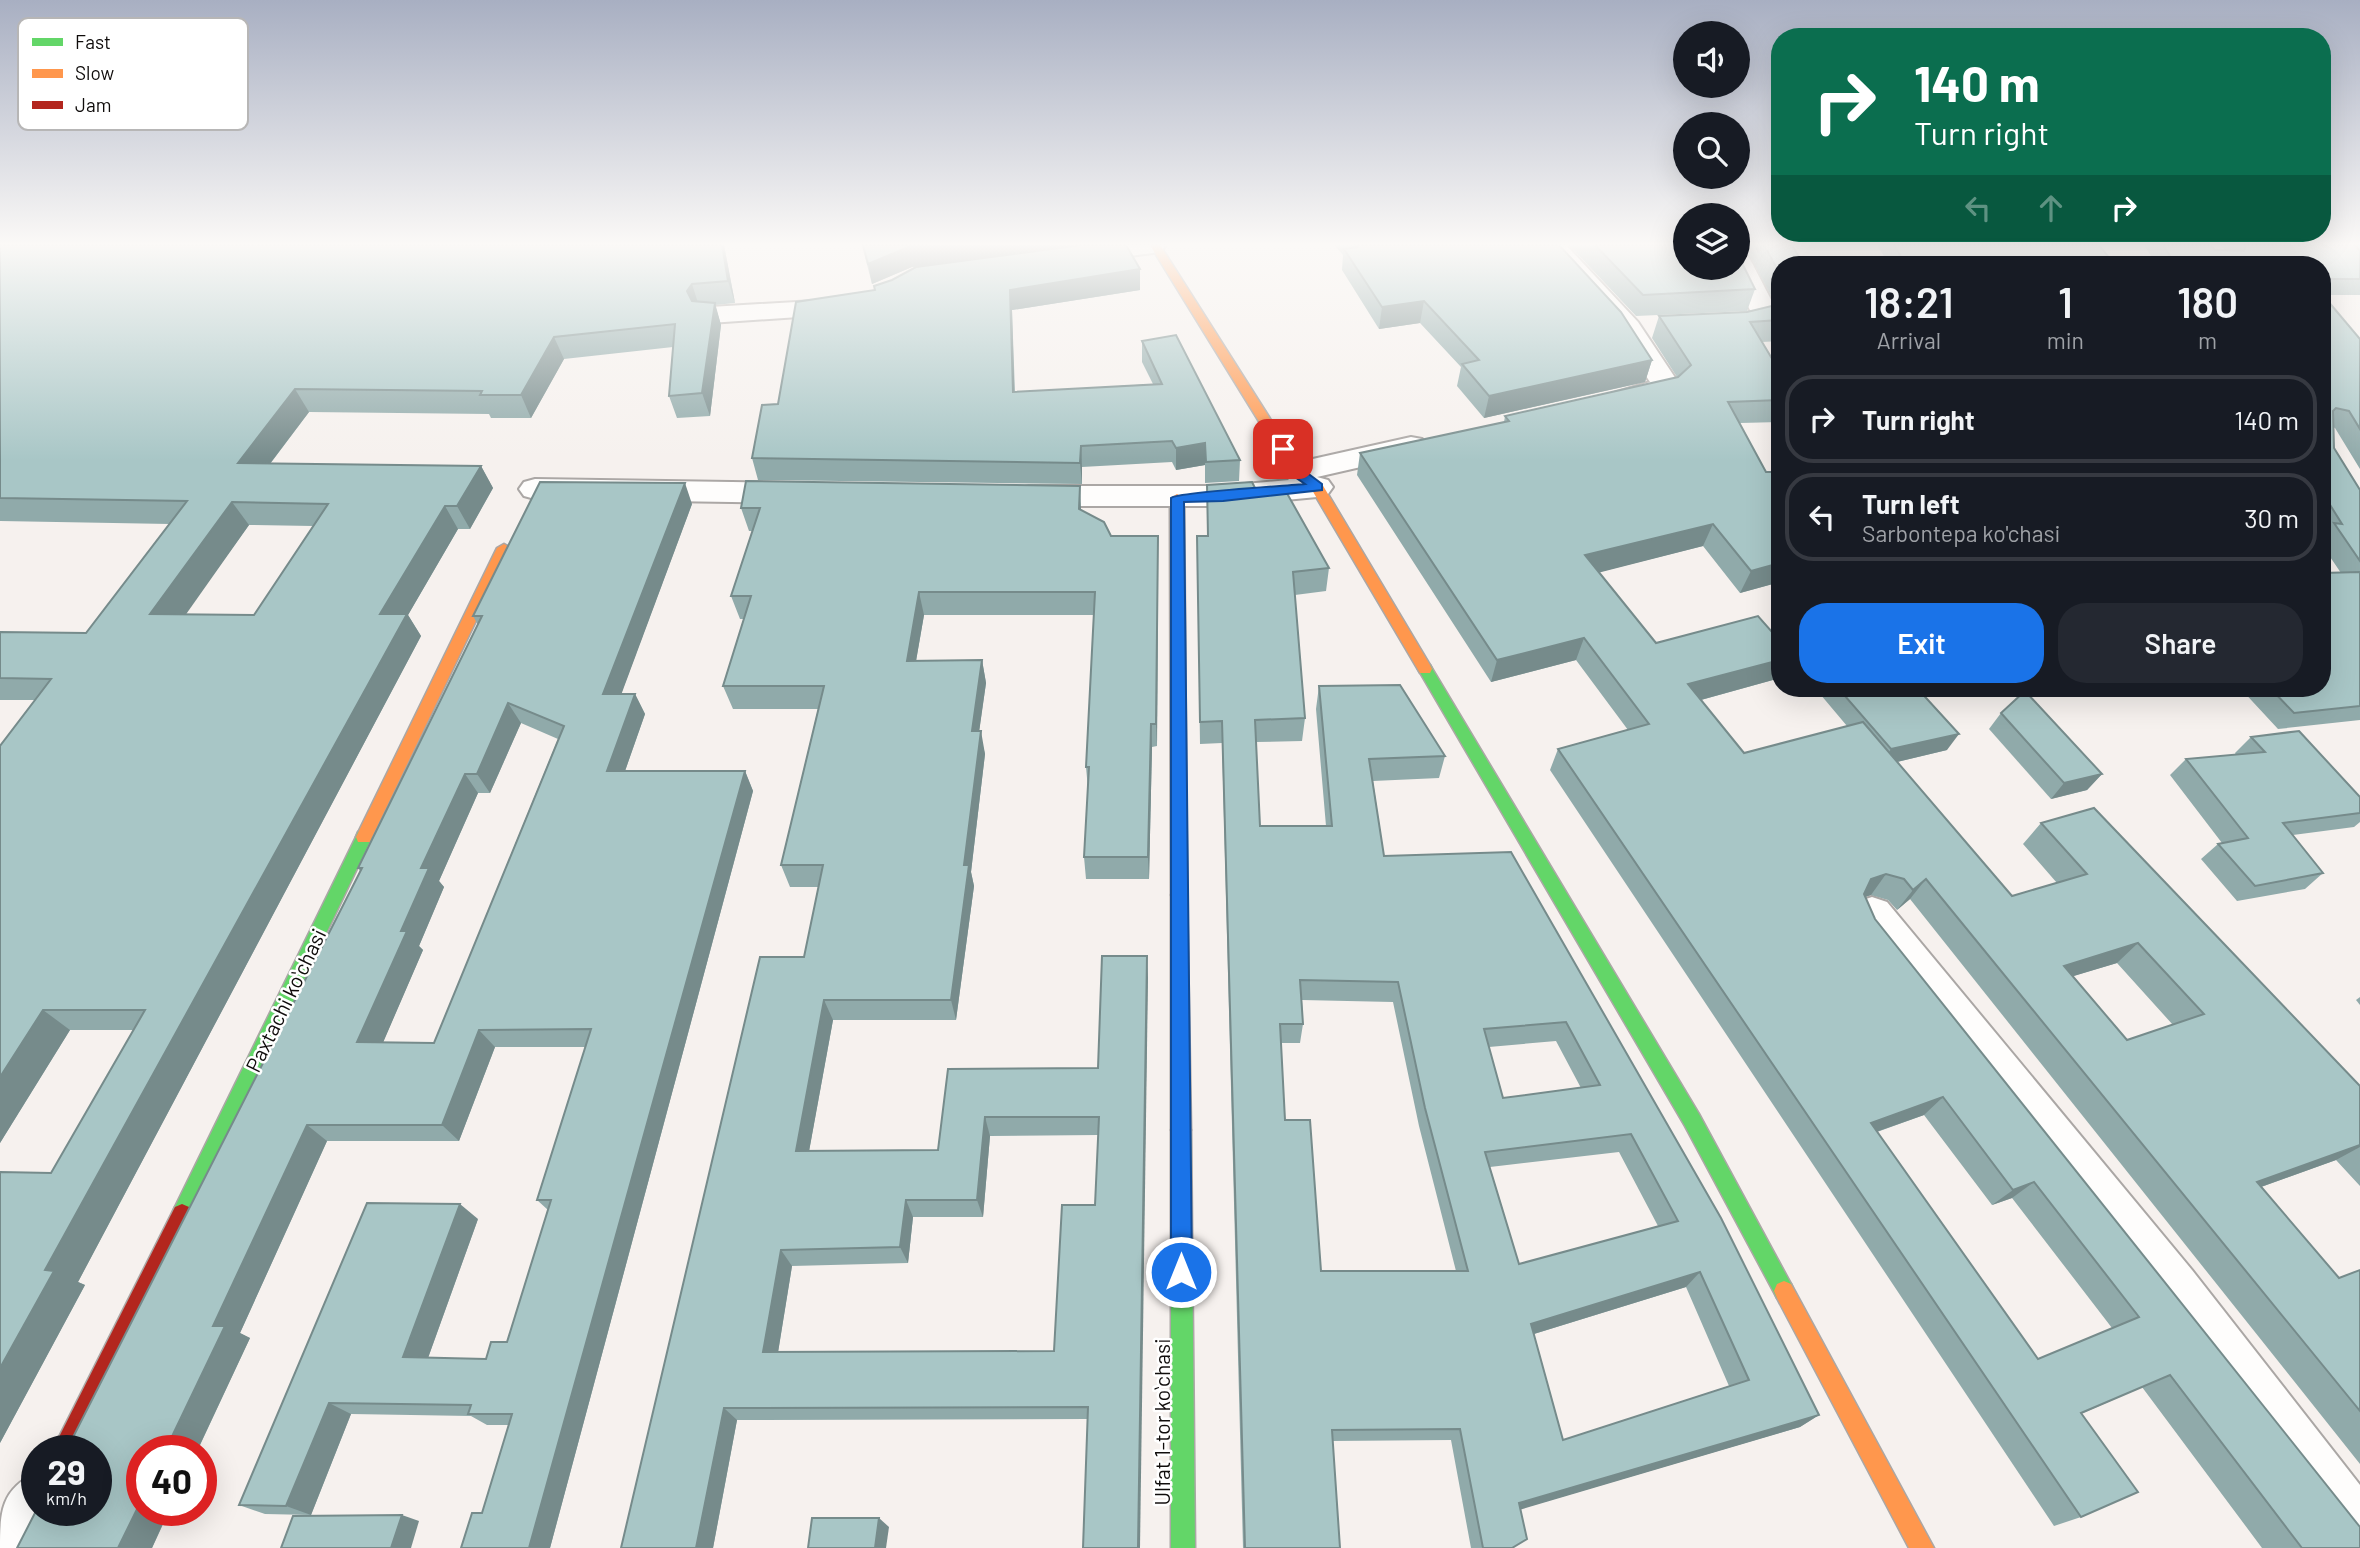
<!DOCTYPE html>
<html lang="en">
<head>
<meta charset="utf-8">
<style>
	:root { --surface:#171b24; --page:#242831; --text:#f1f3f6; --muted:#9ea1a6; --line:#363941; --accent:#1a73e8 }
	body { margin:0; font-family:Barlow,sans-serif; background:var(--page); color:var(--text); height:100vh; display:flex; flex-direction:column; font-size:26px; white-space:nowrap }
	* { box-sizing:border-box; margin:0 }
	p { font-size:23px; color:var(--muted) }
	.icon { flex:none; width:38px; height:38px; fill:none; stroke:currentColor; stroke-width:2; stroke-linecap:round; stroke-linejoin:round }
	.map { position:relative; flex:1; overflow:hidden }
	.drawer { position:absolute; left:1771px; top:256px; width:560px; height:441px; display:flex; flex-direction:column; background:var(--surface); border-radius:28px; box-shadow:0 7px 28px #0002 }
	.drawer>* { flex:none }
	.banner { position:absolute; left:1771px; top:28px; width:560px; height:214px; border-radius:28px; box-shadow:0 7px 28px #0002; background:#0b6e4f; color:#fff; overflow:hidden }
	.fabs { position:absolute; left:1673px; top:21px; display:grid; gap:14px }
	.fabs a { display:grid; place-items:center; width:77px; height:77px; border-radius:50%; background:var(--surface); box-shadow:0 7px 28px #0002; font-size:35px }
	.speed { position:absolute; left:21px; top:1435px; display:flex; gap:14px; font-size:35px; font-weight:700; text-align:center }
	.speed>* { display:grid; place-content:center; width:91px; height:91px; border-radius:50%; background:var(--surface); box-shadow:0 7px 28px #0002; line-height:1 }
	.speed small { font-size:18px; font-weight:400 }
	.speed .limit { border:10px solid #d22; background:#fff; color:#111 }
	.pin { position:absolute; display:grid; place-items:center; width:60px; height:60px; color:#fff; margin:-30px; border-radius:14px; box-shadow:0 4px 10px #0006 }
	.me { position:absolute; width:77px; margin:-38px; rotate:0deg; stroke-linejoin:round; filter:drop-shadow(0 0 5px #0008) }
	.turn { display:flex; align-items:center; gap:24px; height:147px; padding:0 28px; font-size:32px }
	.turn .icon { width:91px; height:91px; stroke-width:2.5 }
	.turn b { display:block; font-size:49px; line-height:60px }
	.lanes { display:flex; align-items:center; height:66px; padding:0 28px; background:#0003; justify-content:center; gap:35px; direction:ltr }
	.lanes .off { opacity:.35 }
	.eta { display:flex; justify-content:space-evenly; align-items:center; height:119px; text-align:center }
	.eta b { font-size:42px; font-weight:600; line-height:49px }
	.primary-button { display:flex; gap:14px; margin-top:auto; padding:14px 28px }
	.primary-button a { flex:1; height:80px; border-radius:28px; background:var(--accent); color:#fff; font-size:28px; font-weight:600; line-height:80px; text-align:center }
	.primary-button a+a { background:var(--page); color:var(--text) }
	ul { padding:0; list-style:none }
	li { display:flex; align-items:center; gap:21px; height:88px; margin:0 14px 10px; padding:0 14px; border:4px solid var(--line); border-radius:28px }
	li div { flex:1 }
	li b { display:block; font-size:26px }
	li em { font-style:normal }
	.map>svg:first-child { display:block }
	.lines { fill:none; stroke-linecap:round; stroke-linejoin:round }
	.street-casing { stroke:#aba7a5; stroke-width:4 }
	.fast-casing { stroke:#aba7a5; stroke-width:3 }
	.slow-casing { stroke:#aba7a5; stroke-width:3 }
	.jam-casing { stroke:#aba7a5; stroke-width:3 }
	.street { fill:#fefdfc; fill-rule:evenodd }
	.fast { fill:#63d668; fill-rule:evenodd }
	.slow { fill:#ff974d; fill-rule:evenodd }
	.jam { fill:#b3261e; fill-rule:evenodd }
	.wall { fill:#90aaaa; fill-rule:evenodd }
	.shaded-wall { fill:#768b8b }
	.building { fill:#a8c6c6; stroke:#768b8b; stroke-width:2; fill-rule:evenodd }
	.route { fill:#1a73e8; stroke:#114b97; stroke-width:2 }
	.labels { text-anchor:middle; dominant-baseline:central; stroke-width:5; stroke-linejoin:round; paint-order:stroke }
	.street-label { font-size:21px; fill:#0f0c0b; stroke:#fff }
	.key { fill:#fff; stroke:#b7b6b6; stroke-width:2 }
	.key-label { font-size:19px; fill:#0f0c0b }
</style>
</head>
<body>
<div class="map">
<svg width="2360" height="1548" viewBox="0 0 2360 1548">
	<rect width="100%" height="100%" fill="#f6f1ee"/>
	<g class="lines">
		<g class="street-casing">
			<g id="street">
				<path d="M1096 245H1166L1162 250 1153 253 1075 263 1066 260 1062 255 1066 250Z"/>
				<path d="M1539 245H1566L1638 322 1678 382 1681 388 1676 394 1624 408 1614 405 1609 399 1614 393 1650 382 1617 333Z"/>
				<path d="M1738 253 1747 255 1751 261 1780 317C1768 333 1733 334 1715 330L1711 324 1715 318 1751 312 1728 268H1738Z"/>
				<path d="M848 299 858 301 862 307 858 313 710 323 700 321 696 315 700 309 710 307Z"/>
				<path d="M1411 437 1422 439 1426 446 1422 453 1317 477 1328 480 1333 487 1328 494 1317 497 1223 506H1029L1018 503 1013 496 1018 489 1029 486H1223L1289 480 1281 472 1286 465Z"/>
				<path d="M535 479 797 483 808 486 813 493 808 500 797 503 535 499 524 496 519 489 524 482Z"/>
				<path d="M1872 897 1887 902 2192 1270 2360 1485V1548H2338L2156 1306 1857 928 1851 915 1857 902Z"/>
				<path d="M37 1473V1510H61L43 1548H0C0 1513 1 1488 37 1473Z"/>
			</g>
		</g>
		<g class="fast-casing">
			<g id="fast">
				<path d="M1425 664 1430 665 1699 1114 1791 1284 1794 1291 1791 1298 1784 1301 1777 1298 1685 1126 1418 669Z"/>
				<path d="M364 830 370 832 372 837 189 1221 182 1224 175 1221 172 1214 175 1207 356 837 358 832Z"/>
				<path d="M1181 1121 1188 1124 1191 1130 1195 1548H1171V1130L1174 1124Z"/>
			</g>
		</g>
		<g class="slow-casing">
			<g id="slow">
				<path d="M1150 245H1160L1302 469 1322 484 1430 665 1432 669 1430 673H1420L1312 490 1292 475Z"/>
				<path d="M1177 494 1184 498 1187 895 1185 900 1179 902 1173 900 1171 895 1170 498Z"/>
				<path d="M504 544 511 548 372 837 370 842H358L356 837 497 548Z"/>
				<path d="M1784 1281 1791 1284 1934 1548H1909L1777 1298 1774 1291 1777 1284Z"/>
			</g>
		</g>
		<g class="jam-casing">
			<g id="jam">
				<path d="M1179 888 1185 890 1187 895 1191 1130 1188 1136 1181 1139 1174 1136 1171 1130V895L1173 890Z"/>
				<path d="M182 1204 189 1207 192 1214 189 1221 75 1451H52L175 1207Z"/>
			</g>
		</g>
		<use href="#street" class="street"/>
		<use href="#fast" class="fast"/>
		<use href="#slow" class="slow"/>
		<use href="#jam" class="jam"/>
	</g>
	<g class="wall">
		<path d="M0 245H724L735 303 715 305 721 325 710 416 677 418 669 396 673 347 564 359 531 418H491L489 414 309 412 270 464 481 466 493 488 470 529H458L408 615 421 636 78 1282 85 1285 0 1443 51 1173 134 1030H70L0 1143 35 700H0V632L86 633 170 524 0 521ZM249 525 313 526 254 615 185 614Z"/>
		<path d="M862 245H1126L1140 269V290L1012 310 1015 392 1153 384 1142 362V341L1240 460 1239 481 1205 483V465L1176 470 1172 462 1082 467V484L758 480 752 458 778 404 875 290 916 267H912L872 284Z"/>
		<path d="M1334 245H1560L1652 360 1645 382 1484 418 1457 386 1461 367 1420 323 1379 329 1342 270 1343 255Z"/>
		<path d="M1569 245H1792L1780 264V341L1762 342 1780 372V422L1740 423 1780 582 1740 593 1703 546 1599 572 1656 643 1780 678 1701 700 1744 753 1847 726 1815 688H1917L1947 750 1897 762 2012 896 2057 883 2023 844 2041 823 2360 1086V1186L2336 1160 2261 1187 2339 1278 2360 1270V1464L1910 899 1897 910 1888 900 1871 895 1865 897 1875 919 2360 1548H2262L2142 1387 2081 1414V1517L2054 1526 1550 770 1558 749 1628 730 1576 660 1491 682 1357 475 1360 453 1504 422 1505 416 1677 377 1652 338 1659 316 1747 312 1776 305 1749 254 1740 252 1739 257 1755 289 1747 311 1636 316ZM2117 963 2173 1025 2127 1040 2073 976ZM1924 1115 1992 1205 2012 1198 2112 1328 2038 1359 1877 1132Z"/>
		<path d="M1877 245H2099L2114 264H1889Z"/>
		<path d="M2144 245H2211L2215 250H2225L2220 245H2360V295H2323L2360 339V469L2335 428 2333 427 2334 448 2360 490V720L2278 729 2240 688H2322L2341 573 2322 545V536L2323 535 2322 533V264H2156Z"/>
		<path d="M1207 485 1255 488 1329 568 1326 591 1295 595 1305 718 1302 741 1256 742 1260 826H1326L1316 709 1319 686 1445 756 1439 778 1373 781 1384 856 1511 852 1819 1415 1800 1427 1520 1509 1514 1548H1471L1451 1440 1332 1441 1340 1548H1243L1222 743 1200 744 1197 536H1207ZM1302 1000 1393 1002 1419 1126 1456 1271H1321L1285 1120 1281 1043H1300L1303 1024ZM1556 1041 1581 1088 1503 1098 1489 1047ZM1619 1152 1658 1226 1519 1264 1490 1167ZM1686 1287 1729 1386 1563 1440 1534 1334Z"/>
		<path d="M692 504 621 694H635L645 714 625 771H745L753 791 550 1548H461L482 1513 509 1425H487L471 1416 351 1414 311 1515 265 1514 239 1505 478 1219 428 1358 486 1359 507 1342 548 1210 537 1200 586 1047H495L459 1141H327L240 1333 250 1338 152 1548H17L360 871 358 868 478 625 473 616ZM521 723 558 739 434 1043 383 1042 423 950 419 946 444 887 439 881 478 793H490Z"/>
		<path d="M741 508 1081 511 1111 536 1158 559 1157 746 1152 747 1149 879H1086L1084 857 1088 789 1086 767 1094 615H924L916 661 982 660 986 683 979 731 985 754 971 872 974 886 956 1020H833L809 1151 938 1150 948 1069 1098 1068 1148 977 1087 1419 737 1420 713 1548H621L804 957 819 887H790L781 865 818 709H733L723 686 744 619H740L731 596 752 531H749ZM1098 1135 1095 1205 1054 1351 778 1352 792 1266 908 1263 913 1217H983L990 1136Z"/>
		<path d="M2001 713 2102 774 2087 790 2051 799 1989 729Z"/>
		<path d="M2251 737 2360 797V822L2354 827 2293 835 2323 873 2305 889 2237 901 2201 859 2218 844 2222 843 2170 775 2186 759 2236 755 2235 753Z"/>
		<path d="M2360 997V1005L2356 1000Z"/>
	</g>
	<g class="shaded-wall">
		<path d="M722 245H724L735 303 728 281Z"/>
		<path d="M930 245H1086L912 267 872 284 868 264 908 247Z"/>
		<path d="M1738 245H1743L1738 259Z"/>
		<path d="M1140 269V290L1012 310 1015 413 1013 392 1010 290Z"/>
		<path d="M692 284 699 306 694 314 687 291Z"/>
		<path d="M1424 301 1420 323 1379 329 1382 307Z"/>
		<path d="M715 303 721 325 710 416 702 393Z"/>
		<path d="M554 337 564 359 531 418 521 395Z"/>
		<path d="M1652 360 1645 382 1484 418 1489 396Z"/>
		<path d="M295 389 309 412 253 486 238 463Z"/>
		<path d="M1205 443V465L1176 470V448Z"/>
		<path d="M1081 446 1082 467V484L1080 463Z"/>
		<path d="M481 466 493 488 470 529 457 506Z"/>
		<path d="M685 483 692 504 614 714 603 694Z"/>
		<path d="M1080 486 1081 509V533L1079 509Z"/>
		<path d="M232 502 249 525 170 637 150 614Z"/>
		<path d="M445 506 458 529 408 615 421 636 78 1282 85 1285 0 1443V1368L45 1270 380 614Z"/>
		<path d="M1713 524 1703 546 1578 578 1585 555Z"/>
		<path d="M1158 536V559L1157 746 1156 724Z"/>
		<path d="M1780 563V582L1740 593 1751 571Z"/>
		<path d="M919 592 924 615 912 684 907 661Z"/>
		<path d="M1584 638 1576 660 1491 682 1497 660Z"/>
		<path d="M982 660 986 683 976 754 972 731Z"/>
		<path d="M1780 660V678L1679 706 1688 684Z"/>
		<path d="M635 694 645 714 618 791 607 771Z"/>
		<path d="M508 703 521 723 490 793 477 774Z"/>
		<path d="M1151 724 1152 747 1149 879 1148 857Z"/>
		<path d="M981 731 985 754 971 872 974 886 956 1020 951 1000 964 865Z"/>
		<path d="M1959 734 1947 750 1880 766 1891 749Z"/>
		<path d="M745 771 753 791 550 1548H529Z"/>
		<path d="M465 774 478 793 439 881 444 887 419 946 423 950 376 1059 357 1042 401 931 421 868Z"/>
		<path d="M2102 774 2087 790 2051 799 2064 783Z"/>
		<path d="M1886 874 1871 895 1856 900 1871 879Z"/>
		<path d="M1926 879 1910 899 1897 910 1913 890Z"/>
		<path d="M2138 943 2117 963 2044 985 2064 966Z"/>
		<path d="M1147 956 1148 977 1140 1548H1138Z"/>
		<path d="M824 1000 833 1020 806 1168 796 1151Z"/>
		<path d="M43 1010 70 1030 0 1143V1077Z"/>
		<path d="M479 1030 495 1047 459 1141 442 1125Z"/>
		<path d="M1943 1097 1924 1115 1853 1140 1871 1123Z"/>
		<path d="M985 1117 990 1136 983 1217 977 1200Z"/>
		<path d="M307 1125 327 1141 240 1333 250 1338 197 1451H165L213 1326Z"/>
		<path d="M2360 1145V1147L2336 1160 2230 1198 2257 1182Z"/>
		<path d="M2034 1182 2012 1198 1992 1205 2013 1190Z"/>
		<path d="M906 1200 913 1217 908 1263 900 1247Z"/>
		<path d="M460 1204 478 1219 424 1369 403 1357Z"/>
		<path d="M781 1250 792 1266 776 1365 763 1352Z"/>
		<path d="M1700 1272 1686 1287 1521 1338 1531 1324Z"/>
		<path d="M329 1403 351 1414 311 1515 286 1506Z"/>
		<path d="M724 1408 737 1420 713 1548H696Z"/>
		<path d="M1819 1415 1800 1427 1509 1513 1519 1503Z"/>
		<path d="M142 1499V1510H169L152 1548H118Z"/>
		<path d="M402 1515 419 1521 411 1548H391Z"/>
		<path d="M879 1518 889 1527 886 1548H875Z"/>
	</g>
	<g class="building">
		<path d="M0 245H722L728 281 692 284 687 291 692 301 715 303 702 393 669 396 675 324 554 337 521 395H480L482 391 295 389 238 463 481 466 457 506H445L380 614H407L45 1270 54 1271 0 1368V1172L51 1173 145 1010H43L0 1077V746L51 679 0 678V632L86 633 187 501 0 498ZM232 502 328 504 254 615 150 614Z"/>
		<path d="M863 245H930L908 247 868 264Z"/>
		<path d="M1082 245H1126L1140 269 1010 290 1013 392 1162 384 1142 341 1176 335 1240 460 1206 462 1205 443 1176 448 1172 441 1081 446 1080 463 752 458 762 405 778 404 796 302 875 290 874 286 892 280 916 267Z"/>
		<path d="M1356 245H1559L1621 312 1652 360 1489 396 1462 364 1479 360 1424 301 1382 307 1344 249 1358 247Z"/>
		<path d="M1595 245H1685V268H1738V255L1755 289 1643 295Z"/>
		<path d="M1764 245H1792L1803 264H1780V274Z"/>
		<path d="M1894 245H2099L2114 264H1912L1911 263H1905Z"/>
		<path d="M2163 245H2211L2215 250 2244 251 2246 246 2244 245H2357L2356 246 2360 251V279H2322V264H2175Z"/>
		<path d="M2322 294 2360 339V429L2349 411 2336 408 2333 411 2334 448 2360 490V561L2334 523 2342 524 2322 492Z"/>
		<path d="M1780 304V320L1750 322 1780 372V400L1728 402 1766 472H1780V563L1751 571 1713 524 1585 555 1656 643 1758 616 1780 641V660L1688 684 1744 753 1863 722 2012 896 2087 874 2041 823 2094 808 2360 1086V1145L2257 1182 2339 1278 2360 1270V1411L1926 879 1913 890 1904 879 1886 874 1871 879 1864 894 1875 919 2360 1527V1548H2302L2170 1375 2081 1413 2138 1492 2081 1517 1558 749 1649 724 1584 638 1497 660 1360 453 1509 421 1505 416 1678 377 1691 365 1659 316 1747 312ZM2138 943 2204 1014 2127 1040 2064 966ZM1943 1097 2013 1190 2034 1182 2139 1317 2038 1359 1871 1123Z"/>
		<path d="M746 481 1080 486 1079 509 1104 522 1111 536H1158L1156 724H1151L1148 857H1084L1089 767H1086L1095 592H919L907 661 982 660 972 731H981L964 865H969L951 1000H824L796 1151 938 1150 948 1069 1098 1068 1102 956H1147L1138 1548H1083L1088 1407 724 1408 696 1548H621L760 957H804L823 865H781L824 686H723L751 596H731L760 508H741ZM985 1117H1099L1095 1205H1062L1054 1351 763 1352 781 1250 900 1247 906 1200H977Z"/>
		<path d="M540 482 685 483 603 694H635L607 771H745L529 1548H461L472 1513H482L512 1414H468L471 1405 329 1403 286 1506 239 1505 367 1203 460 1204 403 1357 486 1359 491 1342H507L551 1200H537L591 1029 479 1030 442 1125H307L213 1326H225L165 1451H142V1499L118 1548H17L37 1509V1510H96V1451H66L362 868H358L482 616H473ZM508 703 564 726 434 1043 357 1042 407 931H401L429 868H421L465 774H477Z"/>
		<path d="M1252 482 1255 488H1284L1329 568 1293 572 1305 718 1255 720 1260 826H1332L1319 686 1400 685 1445 756 1369 759 1384 856 1511 852 1721 1218 1819 1415 1519 1503 1527 1539 1512 1548H1483L1460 1429 1332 1430 1340 1548H1245L1222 721 1200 722 1197 536H1208L1207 485ZM1300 980 1398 982 1425 1108 1468 1271H1321L1310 1120H1285L1280 1024H1303ZM1566 1022 1600 1085 1503 1098 1484 1029ZM1631 1134 1678 1221 1519 1264 1485 1152ZM1700 1272 1749 1380 1563 1440 1531 1324Z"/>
		<path d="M2360 572V706L2294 713 2270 688H2322V573Z"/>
		<path d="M1838 688H1917L1959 734 1891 749Z"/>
		<path d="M2025 691 2102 774 2064 783 2001 713Z"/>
		<path d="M2299 731 2360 797V813L2283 823 2323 873 2255 886 2218 844 2248 838 2186 759 2265 752 2251 737Z"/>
		<path d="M402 1515 391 1548H281L293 1516Z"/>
		<path d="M812 1518H879L875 1548H808Z"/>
	</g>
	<linearGradient id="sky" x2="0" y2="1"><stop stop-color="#a8afc2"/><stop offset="0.53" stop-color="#fbf9f7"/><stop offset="1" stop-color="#fbf9f7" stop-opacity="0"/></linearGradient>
	<rect width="2360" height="461" fill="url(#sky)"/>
	<path class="route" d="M1283 445 1287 446 1302 469 1322 484V490L1223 501 1184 502 1192 1272 1189 1279 1181 1282 1174 1279 1171 1272V498C1177 492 1286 486 1305 484L1292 475 1276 449Z"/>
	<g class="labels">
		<g class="street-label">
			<text transform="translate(285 1000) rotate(-64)">Paxtachi koʻchasi</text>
			<text transform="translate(1161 1422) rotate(-90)">Ulfat 1-tor koʻchasi</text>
		</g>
	</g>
	<rect x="18" y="18" width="230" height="112" rx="10" class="key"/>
	<rect x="32" y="38" width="31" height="8" fill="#63d668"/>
	<rect x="32" y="69" width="31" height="9" fill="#ff974d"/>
	<rect x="32" y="101" width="31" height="8" fill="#b3261e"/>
	<g class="key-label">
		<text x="75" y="49">Fast</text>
		<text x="75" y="80">Slow</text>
		<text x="75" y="112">Jam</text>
	</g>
</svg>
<div class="fabs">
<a><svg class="icon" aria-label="sound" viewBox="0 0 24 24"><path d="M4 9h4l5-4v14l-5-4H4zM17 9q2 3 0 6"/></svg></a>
<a><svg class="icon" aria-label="search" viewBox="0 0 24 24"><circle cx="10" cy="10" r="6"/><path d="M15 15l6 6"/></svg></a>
<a><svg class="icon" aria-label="layers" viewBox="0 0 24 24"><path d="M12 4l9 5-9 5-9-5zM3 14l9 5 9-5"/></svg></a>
</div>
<div class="speed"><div>29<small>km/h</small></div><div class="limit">40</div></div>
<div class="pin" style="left:1283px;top:449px;background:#d93025"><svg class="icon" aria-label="arrive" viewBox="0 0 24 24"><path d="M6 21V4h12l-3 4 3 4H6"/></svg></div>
<svg class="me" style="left:1181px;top:1272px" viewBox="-20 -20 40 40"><circle r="17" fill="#1a73e8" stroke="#fff" stroke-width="3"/><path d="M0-11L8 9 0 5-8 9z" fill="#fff"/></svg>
<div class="banner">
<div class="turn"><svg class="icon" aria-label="right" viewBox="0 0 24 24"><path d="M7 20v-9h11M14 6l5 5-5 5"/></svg><div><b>140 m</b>Turn right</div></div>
<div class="lanes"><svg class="icon off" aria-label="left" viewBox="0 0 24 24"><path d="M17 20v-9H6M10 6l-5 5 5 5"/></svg><svg class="icon off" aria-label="ahead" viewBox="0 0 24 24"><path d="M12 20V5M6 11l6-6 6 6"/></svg><svg class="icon" aria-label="right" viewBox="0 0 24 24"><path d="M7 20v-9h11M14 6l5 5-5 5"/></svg></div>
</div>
<section class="drawer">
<div class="eta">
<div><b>18:21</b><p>Arrival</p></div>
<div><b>1</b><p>min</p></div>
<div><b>180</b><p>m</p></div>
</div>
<ul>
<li><svg class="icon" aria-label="right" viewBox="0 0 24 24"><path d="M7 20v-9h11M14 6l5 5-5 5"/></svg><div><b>Turn right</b></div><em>140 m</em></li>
<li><svg class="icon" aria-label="left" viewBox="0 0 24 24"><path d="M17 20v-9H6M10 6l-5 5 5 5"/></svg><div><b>Turn left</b><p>Sarbontepa ko'chasi</p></div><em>30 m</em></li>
</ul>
<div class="primary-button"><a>Exit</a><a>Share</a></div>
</section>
</div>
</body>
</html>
